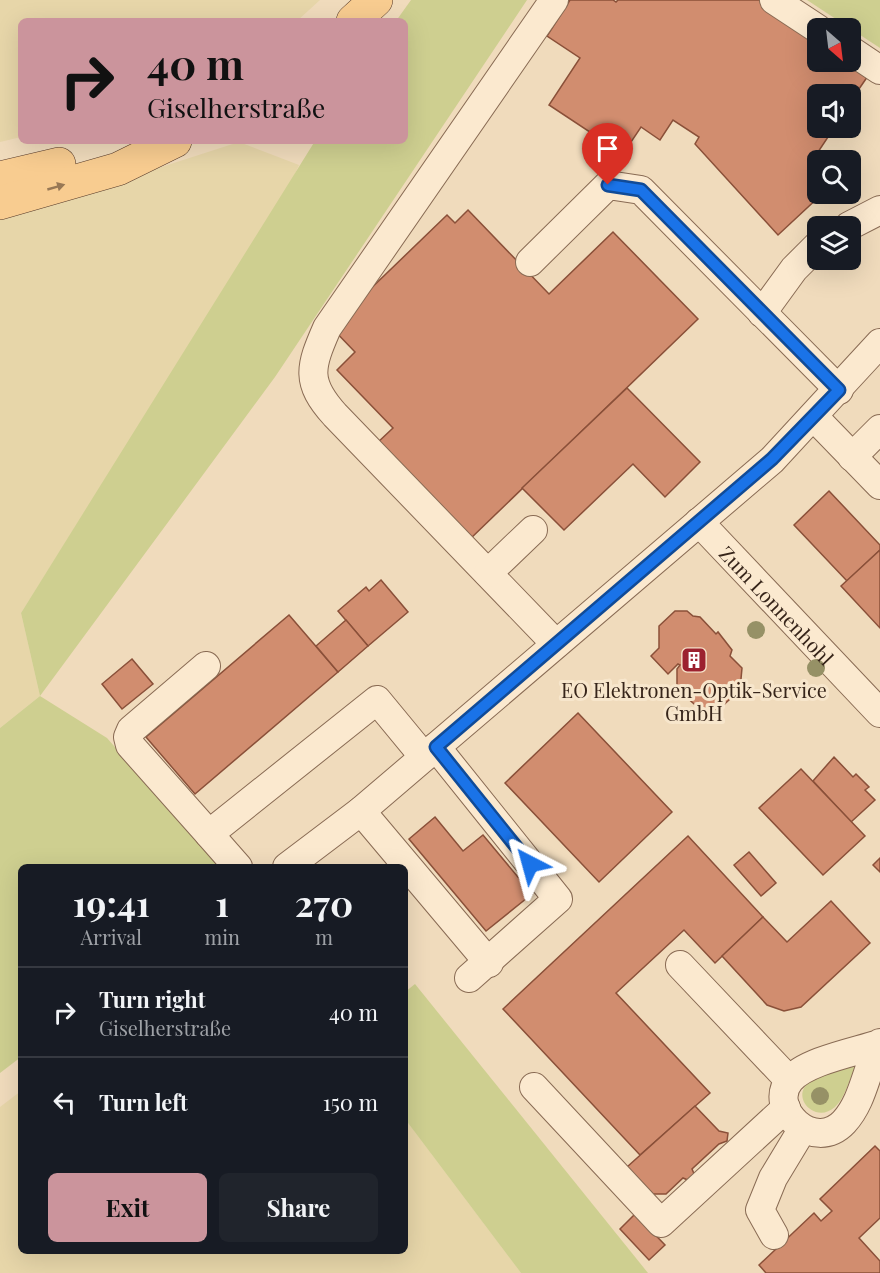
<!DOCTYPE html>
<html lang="en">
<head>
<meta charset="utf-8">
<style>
	:root { --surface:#171b24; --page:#20242c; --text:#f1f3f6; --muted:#9ea1a6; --line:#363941; --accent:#cb949c }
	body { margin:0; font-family:"Playfair Display",serif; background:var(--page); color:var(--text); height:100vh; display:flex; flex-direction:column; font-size:22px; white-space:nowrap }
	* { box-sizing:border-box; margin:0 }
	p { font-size:20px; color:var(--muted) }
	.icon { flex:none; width:33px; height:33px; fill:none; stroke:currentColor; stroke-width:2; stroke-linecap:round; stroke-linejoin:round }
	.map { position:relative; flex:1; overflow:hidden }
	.panel { position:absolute; left:18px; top:864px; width:390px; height:390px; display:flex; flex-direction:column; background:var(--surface); border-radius:9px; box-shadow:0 6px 24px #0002 }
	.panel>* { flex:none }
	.hud { position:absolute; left:18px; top:18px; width:390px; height:126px; border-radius:9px; box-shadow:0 6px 24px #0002; background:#cb949c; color:#111; overflow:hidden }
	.needle { width:39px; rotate:152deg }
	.tools { position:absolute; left:807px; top:18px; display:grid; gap:12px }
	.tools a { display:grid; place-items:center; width:54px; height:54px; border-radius:9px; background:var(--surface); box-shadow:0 6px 24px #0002; font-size:30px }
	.pin { position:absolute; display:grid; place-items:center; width:51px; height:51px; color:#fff; margin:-62px -26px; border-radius:50% 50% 50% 0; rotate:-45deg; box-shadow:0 0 6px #0007 }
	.pin .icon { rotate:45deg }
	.me { position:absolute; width:66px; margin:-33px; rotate:321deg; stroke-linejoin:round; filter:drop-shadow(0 0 4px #0008) }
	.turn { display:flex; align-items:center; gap:21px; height:126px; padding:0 30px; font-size:27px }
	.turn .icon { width:78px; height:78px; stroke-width:2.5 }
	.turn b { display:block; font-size:42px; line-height:51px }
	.eta { display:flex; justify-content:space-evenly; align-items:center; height:102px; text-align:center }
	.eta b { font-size:36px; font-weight:700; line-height:42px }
	.button { display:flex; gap:12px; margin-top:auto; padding:12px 30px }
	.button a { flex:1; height:69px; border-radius:9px; background:var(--accent); color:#111; font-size:24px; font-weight:700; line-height:69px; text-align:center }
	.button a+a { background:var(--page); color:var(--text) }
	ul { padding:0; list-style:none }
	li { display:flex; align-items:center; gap:18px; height:90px; padding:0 30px; border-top:2px solid var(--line) }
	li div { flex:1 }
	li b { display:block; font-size:22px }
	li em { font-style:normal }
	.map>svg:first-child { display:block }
	.farmland { fill:#e7d6a9 }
	.green { fill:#cecf90 }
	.building { fill:#d18d6f; stroke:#8a5039; stroke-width:1.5 }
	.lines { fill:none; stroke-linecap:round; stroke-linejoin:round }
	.minor-casing { stroke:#896b54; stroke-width:30 }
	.major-casing { stroke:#563929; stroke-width:34 }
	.minor { stroke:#fbe9cf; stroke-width:28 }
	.major { stroke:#f8cc90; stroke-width:33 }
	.tree { fill:#969166 }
	.oneway { fill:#987855 }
	.route-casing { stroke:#114b97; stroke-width:15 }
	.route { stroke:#1a73e8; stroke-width:10 }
	.labels { text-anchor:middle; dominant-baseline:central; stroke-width:6; stroke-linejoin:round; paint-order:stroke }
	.street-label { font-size:20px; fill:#37251a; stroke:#f7e6cc }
	.poi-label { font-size:20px; fill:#37251a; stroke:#f7e6cc }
</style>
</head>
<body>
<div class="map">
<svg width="880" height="1273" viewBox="0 0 880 1273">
	<rect width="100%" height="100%" fill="#f0dbbc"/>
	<g class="farmland">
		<path d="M0 0H320L297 21H21V137L0 142Z"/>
		<path d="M239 142 299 165 290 185 21 613 40 696 0 728V219Z"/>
		<path d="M21 1091V1251H405V1119L521 1273H0V1107Z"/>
	</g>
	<g class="green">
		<path d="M411 0H527L275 377 40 696 107 738 220 867H21V1057L0 1073V728L40 696 21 613 315 141H405V21H396Z"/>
		<path d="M807 0H880V48Z"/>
		<path d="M415 984 648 1273H521L405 1119V992Z"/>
		<path d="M854 1065V1070C849 1081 844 1099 835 1107 816 1124 792 1099 807 1084 817 1073 840 1070 854 1065Z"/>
	</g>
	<g class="building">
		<path d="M570 0H613L616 2 618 0H766L818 34V62H850L872 70 850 102V94H818V128H834L808 167 818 173V194H822L778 235 695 144 699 137 673 120 660 140 641 127 623 154 549 105 580 58 547 36Z"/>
		<path d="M468 210 549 294 613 232 698 319 468 541 375 445 393 428 337 370 355 352 331 327 447 215 455 223Z"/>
		<path d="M627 388 700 462 665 497 633 464 564 530 522 488Z"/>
		<path d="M829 491 880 545V550L847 581 794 525Z"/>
		<path d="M880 550V628L841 586Z"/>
		<path d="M381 580 408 612 368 646 338 611 366 587 369 591Z"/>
		<path d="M675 611H687L693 616 700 617 716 634 718 632 732 650 730 656 742 668 740 690 718 710H701L677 689V669L680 665 678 664 668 674 651 656 659 648V626Z"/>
		<path d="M289 615 338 672 195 794 146 737Z"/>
		<path d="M346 620 368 646 338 672 316 646Z"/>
		<path d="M132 659 153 684 122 709 102 684Z"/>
		<path d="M578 713 672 812 599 882 505 783Z"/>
		<path d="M834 757 853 777 856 774 869 787 865 790 875 800 851 822 813 781Z"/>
		<path d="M801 769 865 836 823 875 759 808Z"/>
		<path d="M435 817 463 851 483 835 532 894 486 931 409 839Z"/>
		<path d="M688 836 763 917 715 963 684 930 616 993 710 1093 640 1155 503 1009Z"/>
		<path d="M749 852 776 883 761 896 734 865Z"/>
		<path d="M880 858V872L873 865Z"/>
		<path d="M831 901 870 943 801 1007 784 1011 767 1005 722 956 763 917 787 942Z"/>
		<path d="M695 1106 719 1131 728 1133 727 1141 719 1144 692 1169 695 1176 690 1181 683 1178 666 1194H653L627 1167Z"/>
		<path d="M875 1146 880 1151V1218L859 1238 880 1261V1273H766L759 1265 814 1213 821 1221 832 1211 820 1199Z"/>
		<path d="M635 1214 665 1245 649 1260 620 1229Z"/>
	</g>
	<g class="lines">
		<g class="minor-casing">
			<g id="minor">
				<path d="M554 0 327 328C310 367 305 382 335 415L556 644"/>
				<path d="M774 0 818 29"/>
				<path d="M850 50 880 70"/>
				<path d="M849 226 880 210"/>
				<path d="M530 262 608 185 641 190 839 390"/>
				<path d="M762 313 794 269 818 245"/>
				<path d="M814 417 880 485"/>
				<path d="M852 457 880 429"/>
				<path id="s1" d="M699 522 880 713"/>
				<path d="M488 573 533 530"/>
				<path d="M206 666 131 730 128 737 130 745 209 834"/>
				<path d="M436 747 558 899 469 978"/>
				<path d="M361 811 489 963"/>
				<path d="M238 867 209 834 377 700 424 757"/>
				<path d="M287 867 361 811 772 460 880 343"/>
				<path d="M680 965 789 1080"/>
				<path d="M879 1044C855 1052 806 1061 790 1080 766 1108 814 1154 844 1122 864 1100 866 1069 880 1043"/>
				<path d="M534 1087 661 1223 786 1108"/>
				<path d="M774 1235 760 1210 773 1178 802 1130"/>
			</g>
		</g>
		<g class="major-casing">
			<g id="major">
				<path d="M353 21 376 0"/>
				<path d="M0 178 59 164"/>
				<path d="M0 203 118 169 175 141"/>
			</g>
		</g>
		<use href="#minor" class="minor"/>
		<use href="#major" class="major"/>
	</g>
	<g class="tree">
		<circle cx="756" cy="630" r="9"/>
		<circle cx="816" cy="668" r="9"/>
		<circle cx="820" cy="1096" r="9"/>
	</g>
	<defs><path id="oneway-solid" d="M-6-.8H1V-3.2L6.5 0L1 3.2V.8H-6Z" transform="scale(1.5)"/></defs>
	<use class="oneway" href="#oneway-solid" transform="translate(56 187) rotate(-16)"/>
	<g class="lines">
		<g class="route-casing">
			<path id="route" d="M530 864 436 747 772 459 839 390 641 190 608 185"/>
		</g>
		<use href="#route" class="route"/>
	</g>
	<defs>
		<g id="building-square" transform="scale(1.35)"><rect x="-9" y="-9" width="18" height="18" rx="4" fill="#9c212f" stroke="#f7e6cc"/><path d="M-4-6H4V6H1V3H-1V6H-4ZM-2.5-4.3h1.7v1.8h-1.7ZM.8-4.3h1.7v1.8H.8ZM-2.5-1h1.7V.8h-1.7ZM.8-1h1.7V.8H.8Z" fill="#fff"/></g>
	</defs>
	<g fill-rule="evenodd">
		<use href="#building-square" x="694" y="660"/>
	</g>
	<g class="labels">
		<g class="street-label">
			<text stroke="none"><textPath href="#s1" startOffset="114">Zum Lonnenhohl</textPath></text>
		</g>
		<g class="poi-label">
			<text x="694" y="689">EO Elektronen-Optik-Service<tspan x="694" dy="23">GmbH</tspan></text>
		</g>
	</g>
</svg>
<div class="tools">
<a><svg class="needle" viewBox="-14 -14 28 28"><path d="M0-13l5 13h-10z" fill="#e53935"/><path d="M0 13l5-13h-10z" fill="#9ea1a6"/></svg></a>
<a><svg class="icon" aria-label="sound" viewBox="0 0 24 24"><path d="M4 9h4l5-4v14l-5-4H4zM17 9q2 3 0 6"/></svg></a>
<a><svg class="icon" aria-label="search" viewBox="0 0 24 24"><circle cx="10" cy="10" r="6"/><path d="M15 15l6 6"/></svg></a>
<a><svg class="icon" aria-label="layers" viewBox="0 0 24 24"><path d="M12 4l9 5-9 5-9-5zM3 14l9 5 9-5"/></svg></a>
</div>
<div class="pin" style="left:608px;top:185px;background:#d93025"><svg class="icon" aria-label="arrive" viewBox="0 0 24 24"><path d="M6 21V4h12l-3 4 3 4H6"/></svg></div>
<svg class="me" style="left:530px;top:864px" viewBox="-20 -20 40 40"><path d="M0-17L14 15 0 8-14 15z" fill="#1a73e8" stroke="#fff" stroke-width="4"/></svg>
<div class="hud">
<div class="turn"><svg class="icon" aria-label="right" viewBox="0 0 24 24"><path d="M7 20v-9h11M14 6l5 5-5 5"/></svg><div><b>40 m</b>Giselherstraße</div></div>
</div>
<section class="panel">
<div class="eta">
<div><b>19:41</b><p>Arrival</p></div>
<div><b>1</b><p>min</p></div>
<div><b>270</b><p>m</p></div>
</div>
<ul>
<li><svg class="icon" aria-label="right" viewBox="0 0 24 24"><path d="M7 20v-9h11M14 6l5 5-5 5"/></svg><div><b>Turn right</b><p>Giselherstraße</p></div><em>40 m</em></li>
<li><svg class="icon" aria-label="left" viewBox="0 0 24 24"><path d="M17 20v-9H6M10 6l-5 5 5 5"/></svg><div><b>Turn left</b></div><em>150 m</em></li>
</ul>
<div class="button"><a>Exit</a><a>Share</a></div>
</section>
</div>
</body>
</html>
